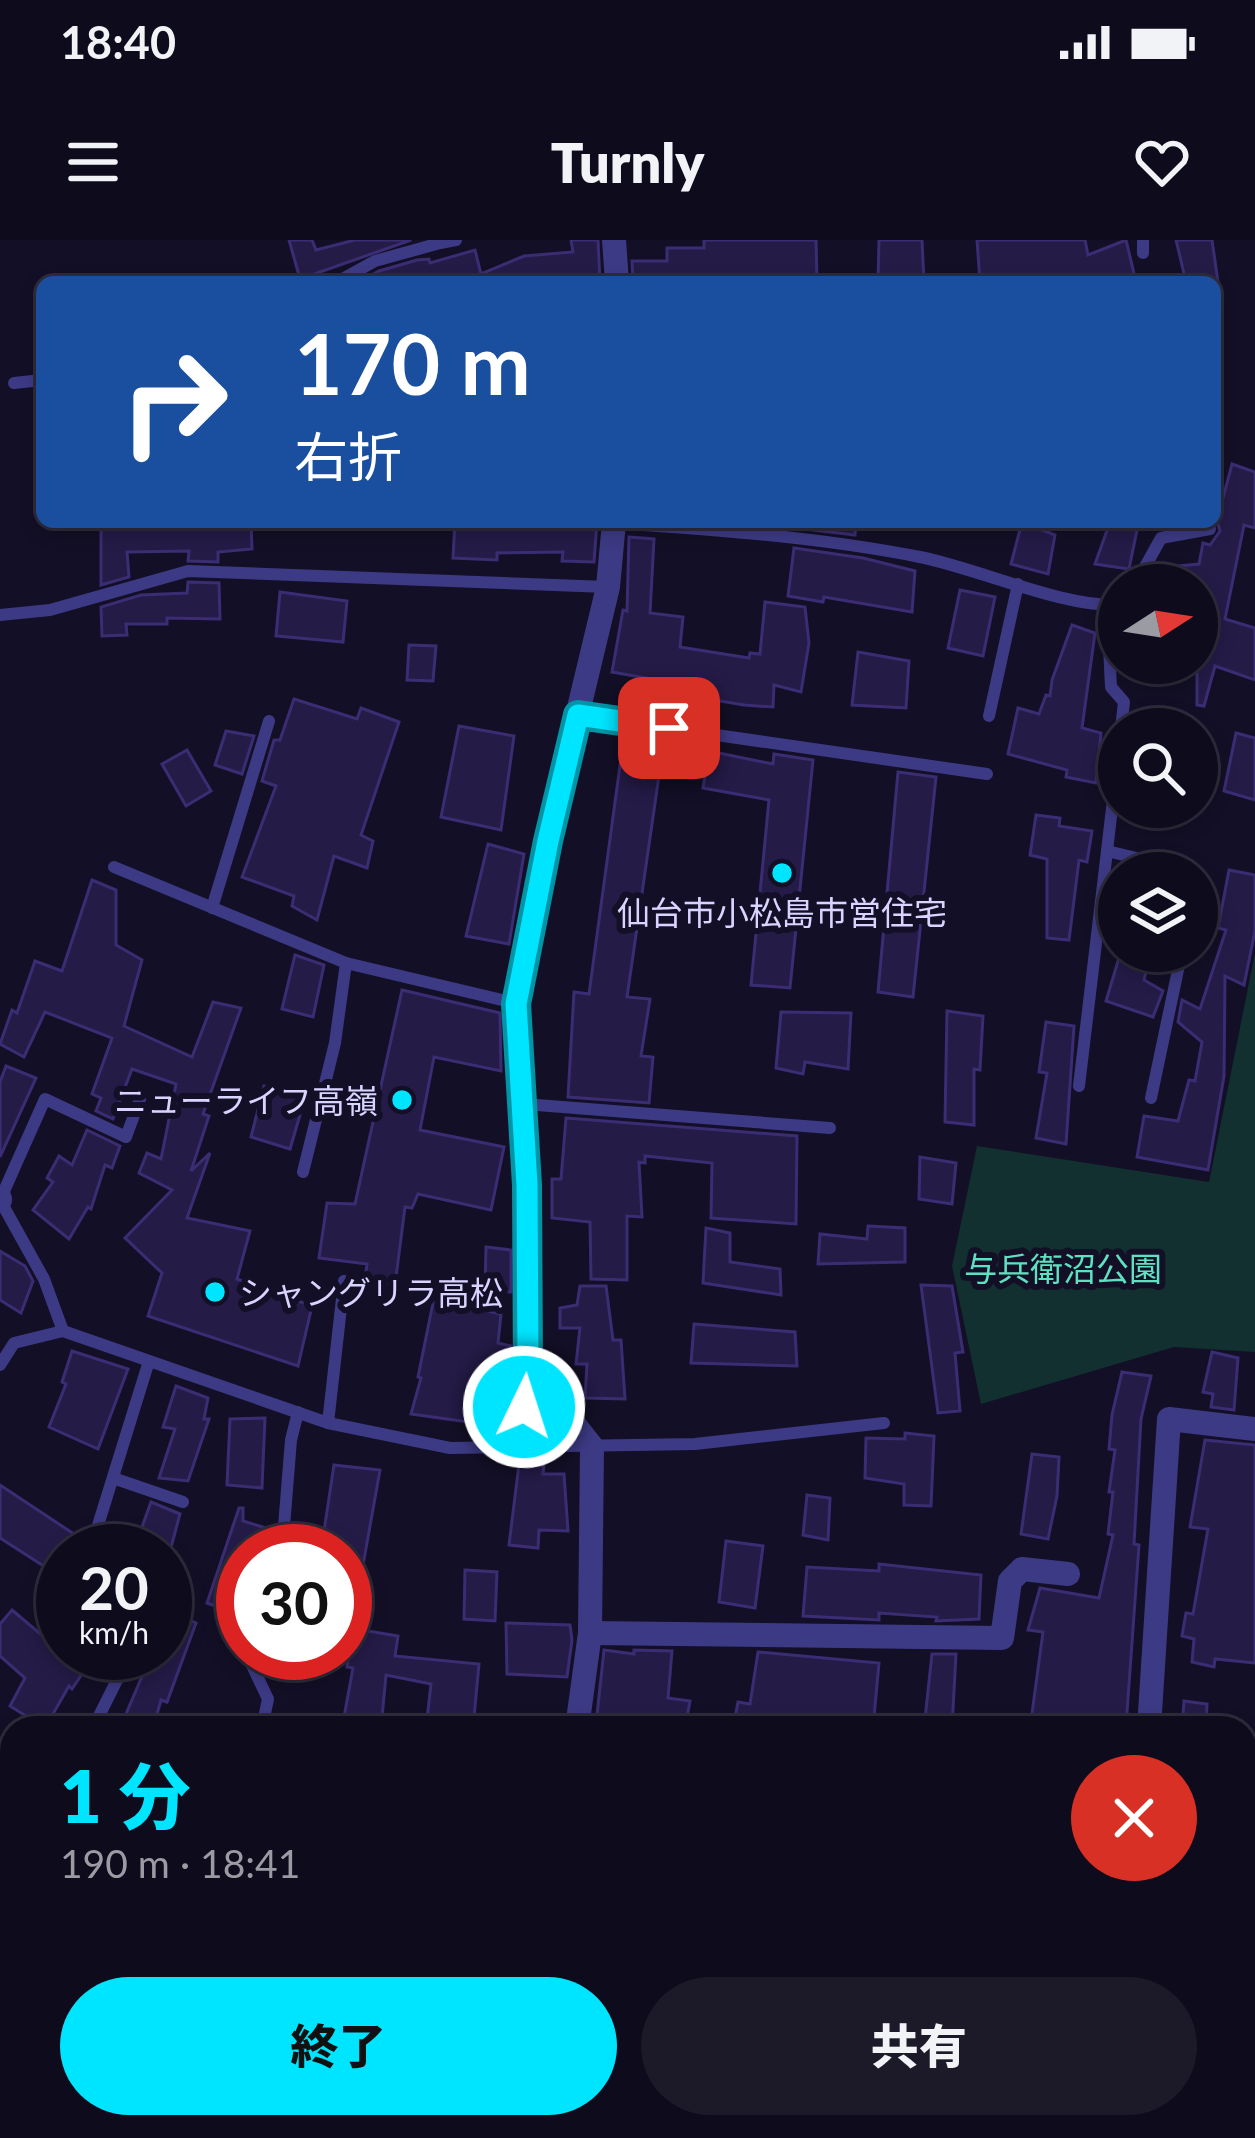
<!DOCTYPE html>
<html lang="ja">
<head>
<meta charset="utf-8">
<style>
	:root { --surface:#0e0b1c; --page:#1c1929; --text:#f1f3f6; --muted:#9b9ba3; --line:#2e2b3b; --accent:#00e5ff }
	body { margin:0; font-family:Lato,"Noto Sans JP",sans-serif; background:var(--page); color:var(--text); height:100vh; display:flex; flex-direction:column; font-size:45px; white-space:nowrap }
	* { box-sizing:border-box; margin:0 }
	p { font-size:39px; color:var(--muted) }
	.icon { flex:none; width:66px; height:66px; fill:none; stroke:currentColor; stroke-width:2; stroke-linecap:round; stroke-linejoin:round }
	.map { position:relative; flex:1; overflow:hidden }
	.details { position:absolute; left:0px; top:1476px; width:1257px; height:423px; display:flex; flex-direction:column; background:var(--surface); border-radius:36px 36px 0 0; box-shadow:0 6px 18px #0003,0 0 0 3px var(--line) }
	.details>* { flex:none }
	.guide { position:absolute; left:36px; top:36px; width:1185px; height:252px; border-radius:18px; box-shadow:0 6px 18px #0003,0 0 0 3px var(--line); background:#1a4fa0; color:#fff; overflow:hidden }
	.needle { width:78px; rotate:78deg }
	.tools { position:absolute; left:1098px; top:324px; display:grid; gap:24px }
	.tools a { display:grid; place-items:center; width:120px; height:120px; border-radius:50%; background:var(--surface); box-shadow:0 6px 18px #0003,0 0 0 3px var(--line); font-size:60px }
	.speed { position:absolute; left:36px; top:1284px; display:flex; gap:24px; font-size:60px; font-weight:700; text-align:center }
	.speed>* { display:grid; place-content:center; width:156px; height:156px; border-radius:50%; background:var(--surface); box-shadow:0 6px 18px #0003,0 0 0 3px var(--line); line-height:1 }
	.speed small { font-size:30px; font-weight:400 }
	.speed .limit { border:18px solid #d22; background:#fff; color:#111 }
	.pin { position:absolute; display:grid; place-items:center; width:102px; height:102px; color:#fff; margin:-51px; border-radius:24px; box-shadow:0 6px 18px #0006 }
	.me { position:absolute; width:132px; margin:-66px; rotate:4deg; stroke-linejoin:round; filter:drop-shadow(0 0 9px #0008) }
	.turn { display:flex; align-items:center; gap:42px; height:252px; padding:0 60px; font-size:54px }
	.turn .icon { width:156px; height:156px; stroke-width:2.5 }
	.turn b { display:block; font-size:84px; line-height:102px }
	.round { display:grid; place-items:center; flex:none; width:126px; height:126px; border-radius:63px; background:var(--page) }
	.overview { display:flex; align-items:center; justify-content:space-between; height:204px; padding:0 60px }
	h1 { font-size:72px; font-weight:800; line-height:90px; color:var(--accent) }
	.cta { display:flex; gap:24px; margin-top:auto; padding:24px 60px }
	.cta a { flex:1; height:138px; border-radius:72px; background:var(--accent); color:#111; font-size:48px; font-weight:800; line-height:138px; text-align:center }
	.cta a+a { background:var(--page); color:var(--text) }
	.status { display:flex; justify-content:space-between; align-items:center; height:84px; padding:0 60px; background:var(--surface); direction:ltr }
	.status svg { height:33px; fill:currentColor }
	header { display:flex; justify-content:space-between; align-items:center; height:156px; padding:0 60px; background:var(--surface); font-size:54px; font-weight:800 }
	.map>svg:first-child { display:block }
	.green { fill:#12302f }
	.building { fill:#241b47; stroke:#3b2d73; stroke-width:3 }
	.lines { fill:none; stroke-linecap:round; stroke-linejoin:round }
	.service { stroke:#3d3a85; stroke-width:12 }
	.minor { stroke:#3d3a85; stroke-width:24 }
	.route-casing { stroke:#0095a6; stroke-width:30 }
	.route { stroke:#00e5ff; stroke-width:21 }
	.poi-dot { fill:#00e5ff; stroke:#130f26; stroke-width:4.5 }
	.labels { text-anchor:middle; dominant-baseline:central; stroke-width:12; stroke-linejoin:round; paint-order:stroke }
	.poi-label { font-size:33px; fill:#d9d4ff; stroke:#130f26 }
	.park-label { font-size:33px; fill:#5fe0c0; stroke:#130f26 }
</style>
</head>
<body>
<div class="status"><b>18:40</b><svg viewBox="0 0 49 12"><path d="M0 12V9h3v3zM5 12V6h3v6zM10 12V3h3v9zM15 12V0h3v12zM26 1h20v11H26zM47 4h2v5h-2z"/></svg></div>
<header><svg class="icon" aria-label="menu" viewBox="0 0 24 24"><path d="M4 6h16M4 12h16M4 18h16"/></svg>Turnly<svg class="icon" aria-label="heart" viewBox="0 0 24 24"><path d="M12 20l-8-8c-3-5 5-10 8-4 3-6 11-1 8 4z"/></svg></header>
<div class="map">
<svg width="1255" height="1898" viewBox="0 0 1255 1898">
	<rect width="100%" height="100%" fill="#130f26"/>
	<g class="green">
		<path d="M1255 713V1112L1174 1107 981 1164 952 1026 977 906 1209 942Z"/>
		<path d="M905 1887H1083L1081 1898H902Z"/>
	</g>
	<g class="building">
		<path d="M289 0H312L316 10 355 0H411L300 39Z"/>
		<path d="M571 0H598L600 42H359L379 31 417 20 429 19 430 23 475 10 481 34 524 16 573 12Z"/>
		<path d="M704 0H816L817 42H633L632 21H667V8H704Z"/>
		<path d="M879 0H922L924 42H878Z"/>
		<path d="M977 0H1085L1088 15 1126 0 1136 42H980Z"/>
		<path d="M1176 0H1212L1218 42H1186Z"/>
		<path d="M1232 224 1255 232V288L1244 285 1225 379 1255 388V440L1215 426 1204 466 1197 465V345H1147L1156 328 1199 324 1203 303 1210 305 1220 291 1217 281Z"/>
		<path d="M101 282H251L252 309 218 312V322L188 321 189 311 127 312 129 337 101 345Z"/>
		<path d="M455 282H597L594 322 562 321 563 312 497 313V320L453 318Z"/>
		<path d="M796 282H856L855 295 796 288Z"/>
		<path d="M1022 282 1055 295 1048 334 1011 324Z"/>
		<path d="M1110 282 1138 285 1129 329 1095 324Z"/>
		<path d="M629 297 654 299 650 373 683 377 680 407 749 418 750 413 760 414 765 362 805 367 809 403 801 452 774 445 773 467 744 465 673 453 674 443 612 432 623 370 627 371Z"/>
		<path d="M794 308 863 318 915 331 912 372 824 357 823 362 788 356Z"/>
		<path d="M188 342 219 343 220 379 167 378V384H126L127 395 102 396 101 367 141 355 187 353Z"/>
		<path d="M960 350 995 357 983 416 948 408Z"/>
		<path d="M280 352 347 361 343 402 276 396Z"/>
		<path d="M1072 385 1095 393 1082 488 1101 493 1096 543 1066 537 1067 530 1008 514 1018 468 1039 474 1046 455 1050 456 1052 440Z"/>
		<path d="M409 405 436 406 433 441 407 440Z"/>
		<path d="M858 412 909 421 906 468 852 465Z"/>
		<path d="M294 459 357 479 361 468 399 482 361 595 373 601 367 628 334 616 317 680 292 666 294 656 242 637 276 546 262 541 274 500H280Z"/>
		<path d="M459 486 514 496 501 590 441 577Z"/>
		<path d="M226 491 254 496 242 534 215 525Z"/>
		<path d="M1236 493 1255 498V560L1224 551Z"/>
		<path d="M624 496 664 501 627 757 650 759 641 816 653 817 649 863 568 857 574 752 589 754Z"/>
		<path d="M187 510 211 551 186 566 162 524Z"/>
		<path d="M709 511 773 524 774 514 813 520 790 748 751 745 769 560 703 548Z"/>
		<path d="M898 532 936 537 913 757 878 752Z"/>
		<path d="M1036 575 1060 578 1059 586 1092 591 1087 622 1079 620 1069 700 1047 698V619L1030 615Z"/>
		<path d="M488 604 524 614 509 704 466 696Z"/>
		<path d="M1229 630 1255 635V691L1244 745 1225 736 1224 836 1208 930 1137 917 1144 876 1178 881 1189 840 1195 841 1202 802 1178 782 1182 760 1200 769 1226 690 1218 688Z"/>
		<path d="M92 640 116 650V705L142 720 124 786 192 817 213 762 241 768 203 874 209 876 191 931 210 913 187 978 250 991 237 1039 312 1066 298 1126 148 1076 162 1033 125 998 172 950 139 933 147 913 161 919 176 844 132 829 113 879 96 871 101 858 92 854 112 798 45 772 24 817 0 804 12 770 17 773 35 721 62 731Z"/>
		<path d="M1121 711H1151L1144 740 1163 751 1153 777 1106 761Z"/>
		<path d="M295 715 324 725 313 777 282 769Z"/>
		<path d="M402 750 500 773 501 831 434 817 420 890 504 907 491 970 418 954 412 968 405 967 395 1045 365 1040 367 1024 319 1018 327 963 355 964Z"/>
		<path d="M947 771 983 776 980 830 974 829V885L945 882Z"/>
		<path d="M781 772 851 773 848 829 805 822 803 834 776 828Z"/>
		<path d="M1046 782 1074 786 1066 904 1036 898 1047 833 1039 832Z"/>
		<path d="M6 826 36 838 0 917V842Z"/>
		<path d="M264 846 305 858 290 909 251 897Z"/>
		<path d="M566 878 797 896 796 984 711 978 712 923 645 916V923L639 922 642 977 627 976V1040L591 1039 590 982 552 978V939H561Z"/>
		<path d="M87 890 120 906 112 928 105 925 91 969 88 967 69 999 33 970 53 942 47 938 59 916 72 925Z"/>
		<path d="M920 917 956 923 952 964 919 959Z"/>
		<path d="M868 986 905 988V1022L818 1024 820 994 867 999Z"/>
		<path d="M706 988 730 993V1022L780 1029 781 1055 703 1043Z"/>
		<path d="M486 1007 511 1010V1052L485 1050Z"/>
		<path d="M0 1011 25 1026 33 1041 21 1073 0 1060Z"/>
		<path d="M921 1045 952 1046 963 1112 955 1113 960 1171 938 1173Z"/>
		<path d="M580 1046H606L613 1100H621L625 1159 585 1158 587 1124H576L580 1088H560V1068L577 1065Z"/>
		<path d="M434 1058 501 1074 498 1103 511 1106 497 1186 411 1174 421 1138 418 1137Z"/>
		<path d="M694 1084 795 1092 797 1126 691 1123Z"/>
		<path d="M72 1111 128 1129 98 1209 49 1187 66 1144 62 1142Z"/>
		<path d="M1212 1112 1238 1118 1234 1170 1211 1167 1213 1154 1203 1152Z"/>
		<path d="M1122 1132 1151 1136 1141 1179 1134 1304 1139 1305 1126 1486 1079 1481 1078 1488H1030L1043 1392 1028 1390 1040 1348 1099 1358 1113 1295 1108 1294 1113 1252H1109L1115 1210 1109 1209 1112 1175Z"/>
		<path d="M176 1146 208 1158 204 1179H209L188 1241 159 1238 175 1189 163 1187Z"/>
		<path d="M265 1178 262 1248 227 1245 230 1179Z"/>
		<path d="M905 1193 934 1196 931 1266 904 1265V1244L865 1238 866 1198 905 1199Z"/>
		<path d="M1205 1200 1255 1205V1423L1215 1419 1214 1427 1192 1422 1194 1399 1182 1396 1186 1373 1193 1374 1208 1289 1190 1287Z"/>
		<path d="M1032 1214 1059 1217 1057 1256 1048 1299 1021 1294Z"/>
		<path d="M519 1224H544L543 1234H564L568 1291 539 1290 538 1308 509 1305Z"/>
		<path d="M334 1225 380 1230 357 1359 345 1358V1311H321Z"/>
		<path d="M0 1245 80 1298 71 1311H63V1324L56 1334 0 1298Z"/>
		<path d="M807 1255 830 1258 828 1300 803 1295Z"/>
		<path d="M151 1262 180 1274 170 1311H146L149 1301 138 1298Z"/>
		<path d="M239 1268H243V1281L266 1288 259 1311H243V1376L207 1363Z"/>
		<path d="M726 1301 763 1306 755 1368 719 1362Z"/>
		<path d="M879 1324 981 1335 979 1379 936 1381 937 1377 879 1373V1380L803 1376 807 1327 879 1331Z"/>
		<path d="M465 1330 497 1332 495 1381 464 1379Z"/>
		<path d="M165 1368 196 1383 167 1462 161 1460 153 1488H120L152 1413H165Z"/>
		<path d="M12 1370 63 1413H96L72 1449 69 1446 45 1488 10 1466 25 1438 0 1416V1384Z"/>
		<path d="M506 1383 570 1385 572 1400 567 1437 507 1434Z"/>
		<path d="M362 1390 398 1396 395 1416 479 1424 473 1488H426L431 1444 386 1435 381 1488H342L353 1428 347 1427 349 1412H356Z"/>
		<path d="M604 1410 634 1414V1410L672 1411 668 1458 690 1461 685 1488H656V1485L597 1475Z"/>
		<path d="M758 1412 879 1423 873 1488H733L738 1462 750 1464Z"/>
		<path d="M932 1414H956L952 1488H924Z"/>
		<path d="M1184 1461 1207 1464 1206 1488H1182Z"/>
	</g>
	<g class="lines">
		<g class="service">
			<path d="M439 0 440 3 456 0"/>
			<path d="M1143 0V13"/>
			<path d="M337 42 375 21 440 3"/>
			<path d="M14 143 42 140"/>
			<path d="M615 283C717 290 819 297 920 317 980 329 1061 367 1119 365"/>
			<path d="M1135 345 1161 298 1210 289"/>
			<path d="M1107 366 1111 447 1124 462 1121 489"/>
			<path d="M0 375 50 370 188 331 607 347"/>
			<path d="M578 475 987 534"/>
			<path d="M989 476 1018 344"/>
			<path d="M1119 508 1107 611 1199 633 1197 642"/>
			<path d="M114 627 346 723 515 763"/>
			<path d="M212 668 269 481"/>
			<path d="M1079 846 1107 611"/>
			<path d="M1151 858 1182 711"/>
			<path d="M524 864 830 888"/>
			<path d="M303 932 335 803 346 723"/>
			<path d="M63 1091 44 1039 0 960 45 859 126 897 140 859"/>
			<path d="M0 1125 14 1103 63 1091 328 1183 450 1208 695 1204 884 1183"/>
			<path d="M328 1183 344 1041"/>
			<path d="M113 1238 183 1262"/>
			<path d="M90 1311 149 1121"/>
			<path d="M282 1311 291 1200 298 1172"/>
			<path d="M251 1413 249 1419 268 1459 262 1488"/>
			<path d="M93 1488 120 1434"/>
			<path d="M0 1648 12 1647"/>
			<path d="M277 1897 279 1887"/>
			<path d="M1208 1898 1210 1887"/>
		</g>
		<g class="minor">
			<path d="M614 0 617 42"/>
			<path d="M0 959V960"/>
			<path d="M528 1126 592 1207 590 1393 577 1488"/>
			<path d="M519 1208 528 1126 527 945 516 764 547 601 608 347 614 282"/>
			<path d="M590 1393 1002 1398 1010 1341 1022 1329 1068 1334"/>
			<path d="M1149 1488 1169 1179 1255 1189"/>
			<path d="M1245 1581H1250L1255 1538"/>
			<path d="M1250 1581 1251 1626"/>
			<path d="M470 1898 473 1887"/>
		</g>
	</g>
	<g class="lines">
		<g class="route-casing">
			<path id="route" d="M524 1167 528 1126 527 945 516 764 548 601 578 475 669 488"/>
		</g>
		<use href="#route" class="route"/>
	</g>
	<g class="poi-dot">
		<circle cx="782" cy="633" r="12"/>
		<circle cx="402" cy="860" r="12"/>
		<circle cx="215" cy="1052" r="12"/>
	</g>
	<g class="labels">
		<g class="poi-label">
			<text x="782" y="672">仙台市小松島市営住宅</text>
			<text x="378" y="860" text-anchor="end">ニューライフ高嶺</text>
			<text x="239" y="1052" text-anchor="start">シャングリラ高松</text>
		</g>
		<g class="park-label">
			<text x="1063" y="1028">与兵衛沼公園</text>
		</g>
	</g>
</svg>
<div class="tools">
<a><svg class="needle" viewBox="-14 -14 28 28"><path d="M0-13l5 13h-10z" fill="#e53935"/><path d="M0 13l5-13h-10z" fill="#9b9ba3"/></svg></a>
<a><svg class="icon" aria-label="search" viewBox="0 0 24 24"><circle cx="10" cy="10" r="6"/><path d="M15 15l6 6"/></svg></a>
<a><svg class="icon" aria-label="layers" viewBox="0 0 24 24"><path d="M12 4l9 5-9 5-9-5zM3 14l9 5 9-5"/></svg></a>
</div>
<div class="speed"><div>20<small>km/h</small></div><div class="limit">30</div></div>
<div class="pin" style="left:669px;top:488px;background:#d93025"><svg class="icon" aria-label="arrive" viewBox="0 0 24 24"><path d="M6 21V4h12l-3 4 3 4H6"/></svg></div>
<svg class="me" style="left:524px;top:1167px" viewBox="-20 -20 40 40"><circle r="17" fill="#00e5ff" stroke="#fff" stroke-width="3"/><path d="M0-11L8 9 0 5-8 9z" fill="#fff"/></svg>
<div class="guide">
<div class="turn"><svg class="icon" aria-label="right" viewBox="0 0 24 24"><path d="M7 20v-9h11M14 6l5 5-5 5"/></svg><div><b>170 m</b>右折</div></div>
</div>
<section class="details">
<div class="overview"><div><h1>1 分</h1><p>190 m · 18:41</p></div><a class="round" style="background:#d93025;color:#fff"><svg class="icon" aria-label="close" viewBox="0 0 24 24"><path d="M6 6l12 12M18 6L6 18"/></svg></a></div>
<div class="cta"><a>終了</a><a>共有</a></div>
</section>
</div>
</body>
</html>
